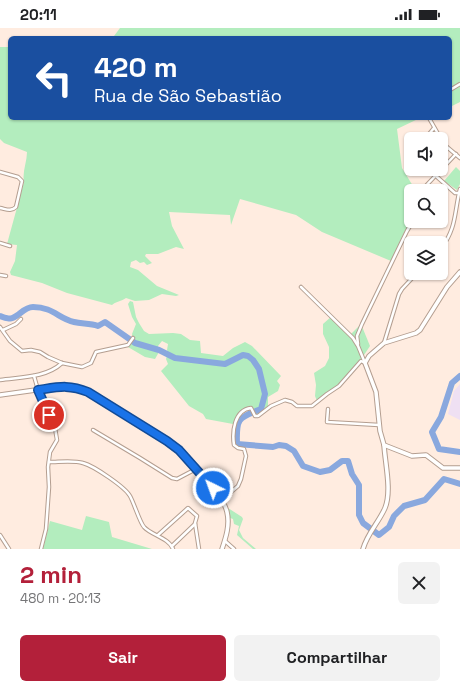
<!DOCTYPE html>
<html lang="pt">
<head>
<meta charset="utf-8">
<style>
	:root { --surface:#fff; --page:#f2f2f2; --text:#202124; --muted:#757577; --accent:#b3203a }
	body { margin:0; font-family:"Space Grotesk",sans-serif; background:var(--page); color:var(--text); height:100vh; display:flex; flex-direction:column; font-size:15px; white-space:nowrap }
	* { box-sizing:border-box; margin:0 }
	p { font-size:13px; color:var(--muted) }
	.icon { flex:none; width:22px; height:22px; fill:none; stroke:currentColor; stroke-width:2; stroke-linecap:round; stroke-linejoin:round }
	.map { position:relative; height:521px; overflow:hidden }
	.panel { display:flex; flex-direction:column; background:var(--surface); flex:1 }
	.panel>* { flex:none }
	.guide { position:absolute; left:8px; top:8px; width:444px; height:84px; border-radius:6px; box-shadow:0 1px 3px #0004; background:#1a4fa0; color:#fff; overflow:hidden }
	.buttons { position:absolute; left:404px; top:104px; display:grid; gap:8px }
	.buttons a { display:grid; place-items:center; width:44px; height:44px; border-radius:6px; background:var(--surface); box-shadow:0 1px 3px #0004; font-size:20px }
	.pin { position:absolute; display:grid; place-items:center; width:34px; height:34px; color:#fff; margin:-17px; border:2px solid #fff; border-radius:50%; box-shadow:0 1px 4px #0007 }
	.me { position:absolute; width:44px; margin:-22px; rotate:318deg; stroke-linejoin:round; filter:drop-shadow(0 0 3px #0008) }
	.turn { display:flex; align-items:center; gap:14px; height:84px; padding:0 20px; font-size:18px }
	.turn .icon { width:52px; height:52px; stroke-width:2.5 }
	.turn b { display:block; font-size:28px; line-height:34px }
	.round { display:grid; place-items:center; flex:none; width:42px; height:42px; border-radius:6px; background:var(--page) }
	.head { display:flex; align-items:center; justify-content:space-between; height:68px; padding:0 20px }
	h1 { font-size:24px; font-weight:800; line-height:30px; color:var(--accent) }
	.primary-button { display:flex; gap:8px; margin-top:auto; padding:8px 20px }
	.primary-button a { flex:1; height:46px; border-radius:6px; background:var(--accent); color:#fff; font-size:16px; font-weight:800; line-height:46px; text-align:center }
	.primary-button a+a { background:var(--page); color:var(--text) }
	.status { display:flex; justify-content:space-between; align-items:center; height:28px; padding:0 20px; background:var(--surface); direction:ltr }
	.status svg { height:11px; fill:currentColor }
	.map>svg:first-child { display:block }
	.industrial { fill:#efe0f3 }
	.green { fill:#b3edbe }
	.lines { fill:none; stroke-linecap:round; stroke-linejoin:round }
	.river { stroke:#89a8de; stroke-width:6 }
	.minor-casing { stroke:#b49e90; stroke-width:4.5 }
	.tertiary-casing { stroke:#b49e90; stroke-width:5.5 }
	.minor { stroke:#fff; stroke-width:2.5 }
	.tertiary { stroke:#fff; stroke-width:3.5 }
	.route-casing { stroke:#114b97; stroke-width:10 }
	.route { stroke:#1a73e8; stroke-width:7 }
</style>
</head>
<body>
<div class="status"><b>20:11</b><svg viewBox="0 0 49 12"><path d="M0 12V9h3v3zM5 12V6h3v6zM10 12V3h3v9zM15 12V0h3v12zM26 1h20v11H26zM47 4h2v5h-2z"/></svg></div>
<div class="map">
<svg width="460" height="521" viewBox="0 0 460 521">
	<rect width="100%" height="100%" fill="#ffece0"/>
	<path class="industrial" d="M460 356V392L448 386 454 363Z"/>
	<g class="green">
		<path d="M120 0H460V74L450 79V10H105L114 8Z"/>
		<path d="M0 19H10V90H420L397 101 402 140 416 163H411V193H412L391 233 322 204 296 187 240 171 231 197 230 187 169 184 172 198 184 221 176 219 158 226H146L145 228 152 235 147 237 144 234 140 235 136 232 131 234 130 239 138 242 157 258 179 267 176 268 162 266 149 272 135 273 126 270C122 273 115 274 112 277L67 265 42 255 11 247 10 244 15 233 17 217 7 216 24 154C22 144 27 134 27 124L4 115 0 111Z"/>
		<path d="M456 139 460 143V156L457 162 444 153Z"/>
		<path d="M130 273 133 274 136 289 139 295 144 303 149 306 173 305 181 306 190 312 200 313 201 325 223 328 233 320 245 314 252 318 281 348 277 353 280 357 278 363 268 369V379L258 386H255L250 379C243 382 235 388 233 396L206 391 203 386 189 378 161 343 168 336 166 331 168 325 167 322 168 316 162 313 158 318 159 324 155 331 145 329 128 319 133 310 132 306 136 296 132 289 128 276Z"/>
		<path d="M332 288 351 306 361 296 370 318 354 342 339 358 317 373 315 368 316 357 314 345 325 338 329 330V319L323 306V296Z"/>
		<path d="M228 480 242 489 243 491 239 502 243 510 256 521H253L237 507 239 498 234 496 233 491 230 490Z"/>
		<path d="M86 488 109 494 112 509 152 521H43L50 493 82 502Z"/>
	</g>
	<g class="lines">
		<g class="river">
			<path d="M0 288C17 297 20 279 33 279 53 279 59 291 74 294 82 296 90 295 98 298L105 294 135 315 159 322 175 330 225 336 243 327 248 328 253 332 259 341 265 366 261 381C238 390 236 390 237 416L273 419 279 417 286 418 294 423 303 438 320 444 330 442 342 433H348L352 446 359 457V487L363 495 379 507 389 499 394 488 404 478 425 472 444 451 460 456"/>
			<path d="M460 348 452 355 441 389 432 404 439 421 460 424"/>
		</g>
		<g class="minor-casing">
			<g id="minor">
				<path d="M450 62 460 56"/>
				<path d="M429 90 441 111"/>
				<path d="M425 111 434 100"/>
				<path d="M441 111 447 119 460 130"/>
				<path d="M436 141V148L455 165H460"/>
				<path d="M0 144 18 149 22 153 16 179C11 184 6 181 0 180"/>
				<path d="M421 163 456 126"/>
				<path d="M0 215 10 218"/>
				<path d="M441 221C457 199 454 185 460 161"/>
				<path d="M0 247 6 248"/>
				<path d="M0 299 10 313 22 323 31 322 40 324 48 329 62 335 82 339 91 335 96 324 128 317 133 310"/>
				<path d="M3 302 16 296 21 291"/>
				<path d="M384 315 399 266 402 261 417 245"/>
				<path d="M358 316 357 308 362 296 407 203 413 193"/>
				<path d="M34 348 38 362 55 400 57 412 50 424 48 439 49 459 46 501 41 521"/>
				<path d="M0 352C20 349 46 350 62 335"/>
				<path d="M328 381 327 394 379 397"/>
				<path d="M93 402 140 430 172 450 177 451 196 441"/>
				<path d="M49 434C59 434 74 432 83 435 94 438 125 459 130 468 134 475 140 495 144 499 151 507 169 510 173 521"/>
				<path d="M213 460 216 458 225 464H231L238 458 241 451 246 428 244 421 238 420 234 417C232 404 234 382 251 380L255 388H258L271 378 285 372 292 374 297 378H312L327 366 339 358 361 333 365 335 358 318 353 310 301 259"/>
				<path d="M0 507 9 521"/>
				<path d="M158 507 188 480 197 488 195 495 199 521"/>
				<path d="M225 513 234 521"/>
				<path d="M172 518 195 496"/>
			</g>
		</g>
		<g class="tertiary-casing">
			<g id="tertiary">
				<path d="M460 244 447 259 420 302 416 305 384 315 369 328 365 335 376 364 380 403 384 417 412 428 426 427 443 440H460"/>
				<path d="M0 367 64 358 76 359 88 363 167 413C184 427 222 463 227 484 230 497 226 509 222 521"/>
				<path d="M363 521C367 506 379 494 385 480 392 463 385 435 384 417"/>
			</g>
		</g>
		<use href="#minor" class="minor"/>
		<use href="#tertiary" class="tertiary"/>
	</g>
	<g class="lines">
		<g class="route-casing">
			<path id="route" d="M49 387 38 362C58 359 69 356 88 364L167 413 179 422 213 460"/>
		</g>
		<use href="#route" class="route"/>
	</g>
</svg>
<div class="buttons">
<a><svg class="icon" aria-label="sound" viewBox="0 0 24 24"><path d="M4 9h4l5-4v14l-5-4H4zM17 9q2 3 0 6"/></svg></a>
<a><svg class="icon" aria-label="search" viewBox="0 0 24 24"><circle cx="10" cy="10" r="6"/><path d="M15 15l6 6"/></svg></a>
<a><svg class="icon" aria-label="layers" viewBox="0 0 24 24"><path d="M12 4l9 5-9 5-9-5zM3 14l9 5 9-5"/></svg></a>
</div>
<div class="pin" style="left:49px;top:387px;background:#d93025"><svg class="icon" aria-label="arrive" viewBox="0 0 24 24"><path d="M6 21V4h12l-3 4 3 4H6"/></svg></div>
<svg class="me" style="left:213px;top:460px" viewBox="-20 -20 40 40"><circle r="17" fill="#1a73e8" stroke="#fff" stroke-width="3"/><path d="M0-11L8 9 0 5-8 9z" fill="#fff"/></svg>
<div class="guide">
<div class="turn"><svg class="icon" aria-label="left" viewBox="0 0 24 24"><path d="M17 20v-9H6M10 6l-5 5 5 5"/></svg><div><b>420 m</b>Rua de São Sebastião</div></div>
</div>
</div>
<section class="panel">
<div class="head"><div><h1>2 min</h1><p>480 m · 20:13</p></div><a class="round"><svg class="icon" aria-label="close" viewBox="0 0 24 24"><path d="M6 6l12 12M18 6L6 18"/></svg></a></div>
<div class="primary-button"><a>Sair</a><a>Compartilhar</a></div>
</section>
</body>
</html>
